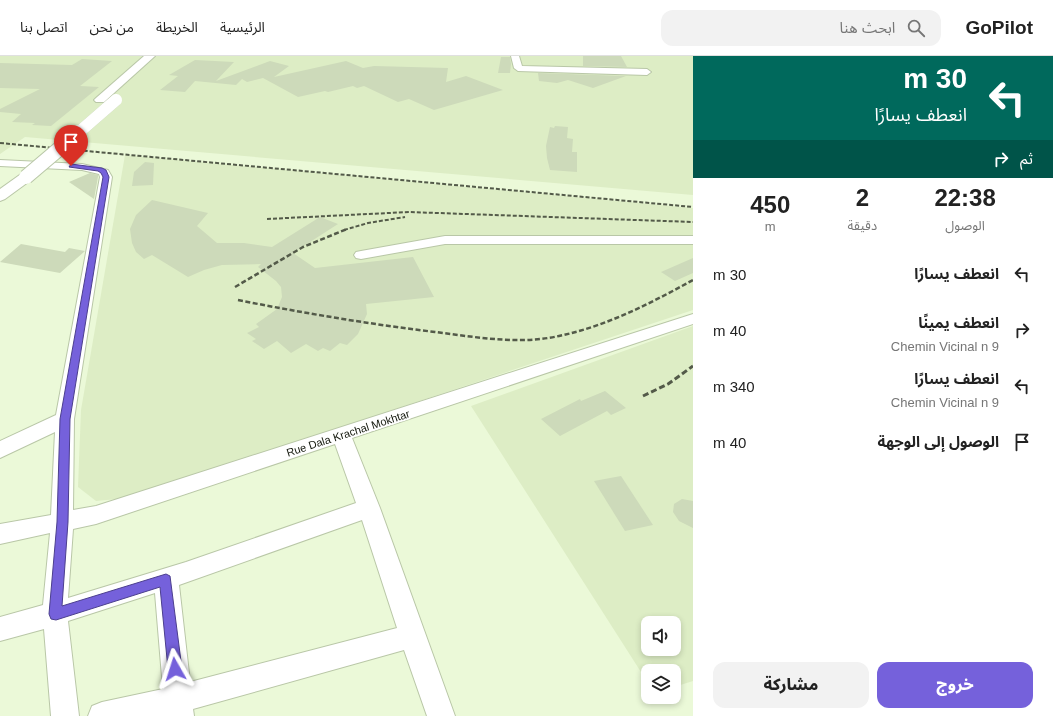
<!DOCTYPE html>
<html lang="ar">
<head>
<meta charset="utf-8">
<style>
	:root { --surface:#fff; --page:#f2f2f2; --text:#222; --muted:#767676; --line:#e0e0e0; --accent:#7561db }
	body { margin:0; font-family:Arial,"Noto Sans Arabic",sans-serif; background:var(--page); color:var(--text); direction:rtl; height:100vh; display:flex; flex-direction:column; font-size:15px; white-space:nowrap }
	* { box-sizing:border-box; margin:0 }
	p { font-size:13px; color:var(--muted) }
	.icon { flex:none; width:22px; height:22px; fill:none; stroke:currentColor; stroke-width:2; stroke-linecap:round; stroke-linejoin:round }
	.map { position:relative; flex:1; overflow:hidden; direction:ltr }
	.drawer { display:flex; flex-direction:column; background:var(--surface); width:360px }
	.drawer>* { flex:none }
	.banner { background:#00695c; color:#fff; overflow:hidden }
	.controls { position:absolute; left:641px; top:560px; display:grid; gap:8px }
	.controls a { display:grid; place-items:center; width:40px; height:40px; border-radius:8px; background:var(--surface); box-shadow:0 2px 6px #0003; font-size:20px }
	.pin { position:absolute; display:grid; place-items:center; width:34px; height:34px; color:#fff; margin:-41px -17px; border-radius:50% 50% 50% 0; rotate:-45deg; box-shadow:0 0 4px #0007 }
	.pin .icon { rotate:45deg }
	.me { position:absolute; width:44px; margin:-22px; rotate:354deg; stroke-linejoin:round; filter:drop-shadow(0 0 3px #0008) }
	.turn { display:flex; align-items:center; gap:14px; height:84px; padding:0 20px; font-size:18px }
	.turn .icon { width:52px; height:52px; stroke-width:2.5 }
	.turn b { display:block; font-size:28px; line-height:34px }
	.then { display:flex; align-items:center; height:38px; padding:0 20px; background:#0003; gap:8px; font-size:15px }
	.eta { display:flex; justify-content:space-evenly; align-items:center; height:68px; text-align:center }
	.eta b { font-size:24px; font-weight:800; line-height:28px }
	.primary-button { display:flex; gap:8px; margin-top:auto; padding:8px 20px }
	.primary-button a { flex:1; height:46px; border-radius:12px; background:var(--accent); color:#fff; font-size:16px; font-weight:800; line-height:46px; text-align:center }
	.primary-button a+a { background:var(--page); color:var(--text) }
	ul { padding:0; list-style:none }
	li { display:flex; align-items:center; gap:12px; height:56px; padding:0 20px }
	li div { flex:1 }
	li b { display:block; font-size:15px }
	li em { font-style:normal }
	header { display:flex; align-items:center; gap:24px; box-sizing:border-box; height:56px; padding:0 20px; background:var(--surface); border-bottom:1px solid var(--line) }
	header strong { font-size:19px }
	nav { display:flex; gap:22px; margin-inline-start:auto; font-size:14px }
	.search { width:280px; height:36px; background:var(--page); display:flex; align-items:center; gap:10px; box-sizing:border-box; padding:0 14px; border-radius:12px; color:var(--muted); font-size:15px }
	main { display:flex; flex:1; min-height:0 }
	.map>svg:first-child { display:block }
	.built { fill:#ddedc5; fill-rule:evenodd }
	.building { fill:#cddaba }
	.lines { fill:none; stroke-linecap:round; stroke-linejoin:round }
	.minor-casing { stroke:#b9c7a7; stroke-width:2 }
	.highway-casing { stroke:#b9c7a7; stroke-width:2 }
	.minor { fill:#fff; fill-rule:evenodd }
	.highway { fill:#fff; fill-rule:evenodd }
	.rail-far2 { stroke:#535a49; stroke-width:2; stroke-dasharray:4 2; stroke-linecap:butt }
	.rail-far1 { stroke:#535a49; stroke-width:2.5; stroke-dasharray:5 2.5; stroke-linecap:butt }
	.rail { stroke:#535a49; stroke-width:3; stroke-dasharray:6 3; stroke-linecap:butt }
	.highway-bridge-far1-casing { stroke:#b9c7a7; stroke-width:12; stroke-linecap:butt }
	.highway-bridge-casing { stroke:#b9c7a7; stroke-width:16; stroke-linecap:butt }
	.highway-bridge-far1 { stroke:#fff; stroke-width:12 }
	.highway-bridge { stroke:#fff; stroke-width:14 }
	.route { fill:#7561db; stroke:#4c3f8e }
	.labels { text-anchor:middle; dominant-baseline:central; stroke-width:3.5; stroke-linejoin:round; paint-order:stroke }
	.street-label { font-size:11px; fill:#13170c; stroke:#fff }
</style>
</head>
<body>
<header>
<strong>GoPilot</strong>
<div class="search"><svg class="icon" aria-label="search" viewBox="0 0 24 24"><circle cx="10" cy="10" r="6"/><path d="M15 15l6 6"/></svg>ابحث هنا</div>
<nav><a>الرئيسية</a><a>الخريطة</a><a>من نحن</a><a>اتصل بنا</a></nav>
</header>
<main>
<section class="drawer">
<div class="banner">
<div class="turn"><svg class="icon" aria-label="left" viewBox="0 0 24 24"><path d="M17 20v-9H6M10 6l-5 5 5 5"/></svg><div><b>30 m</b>انعطف يسارًا</div></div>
<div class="then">ثم<svg class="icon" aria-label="right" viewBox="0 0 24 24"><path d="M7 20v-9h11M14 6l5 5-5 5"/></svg></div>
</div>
<div class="eta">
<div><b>22:38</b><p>الوصول</p></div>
<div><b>2</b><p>دقيقة</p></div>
<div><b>450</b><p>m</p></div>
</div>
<ul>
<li><svg class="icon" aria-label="left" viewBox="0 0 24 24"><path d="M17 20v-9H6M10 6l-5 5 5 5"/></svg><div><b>انعطف يسارًا</b></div><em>30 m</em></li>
<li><svg class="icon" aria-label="right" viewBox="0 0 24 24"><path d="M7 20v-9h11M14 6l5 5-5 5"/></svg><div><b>انعطف يمينًا</b><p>Chemin Vicinal n 9</p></div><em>40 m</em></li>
<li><svg class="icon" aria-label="left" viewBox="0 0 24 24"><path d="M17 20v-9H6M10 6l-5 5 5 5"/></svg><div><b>انعطف يسارًا</b><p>Chemin Vicinal n 9</p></div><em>340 m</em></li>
<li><svg class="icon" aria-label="arrive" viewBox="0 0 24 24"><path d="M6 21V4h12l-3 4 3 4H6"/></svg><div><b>الوصول إلى الوجهة</b></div><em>40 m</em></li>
</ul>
<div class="primary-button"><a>خروج</a><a>مشاركة</a></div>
</section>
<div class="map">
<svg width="693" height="660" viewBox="0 0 693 660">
	<rect width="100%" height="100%" fill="#ebf9d8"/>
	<g class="built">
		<path d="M0 0H693V139L25 81 0 98Z"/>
		<path d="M125 99 693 152V254L128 442 96 445 78 431 81 354Z"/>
		<path d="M693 270V625L674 631V615H648V627L471 350ZM648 567H674V593H648Z"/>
	</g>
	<g class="building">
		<path d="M583 0H621L627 11 583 10Z"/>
		<path d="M501 1H510L511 8 510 17H498Z"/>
		<path d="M82 3 112 5 80 30 99 31 51 70 32 69 35 67 12 66 21 58 0 56V53L40 33 0 32V7L72 9Z"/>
		<path d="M195 4 234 6 216 25 270 5 289 10 274 21 346 5 363 12 374 10 448 12 446 26 466 20 503 34 434 54 409 43 398 46 364 30 357 32 353 30 328 36 325 35 298 41 263 22 247 26 242 23 236 29 195 25 185 36 160 34 178 20 169 19Z"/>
		<path d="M538 17 626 20 593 32 568 24 557 27 539 25Z"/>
		<path d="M555 70 568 71 567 82 573 83 572 96H577V116L550 114 547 102 546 90 550 71 554 72Z"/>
		<path d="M145 106 154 107 153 129 132 130 134 116Z"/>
		<path d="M90 117 98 119V121L94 143 69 126Z"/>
		<path d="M152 144 208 157 197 170 217 187H244L272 191 320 161 338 168 293 197 315 212 413 201 434 241 366 248 367 258 358 278 347 289 340 287 330 295 323 292 318 295 306 288 291 297 277 285 264 293 252 285 256 283 247 277 259 271 256 268 277 253 282 241 281 231 276 225 258 211 261 208 222 209 204 214 188 221 152 199 144 203 136 196 132 187 130 173 136 159Z"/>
		<path d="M21 188 65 196 69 192 85 195 60 217 0 206Z"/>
		<path d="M693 202V217L675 225 661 216Z"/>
		<path d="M605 335 626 352 611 359 607 355 560 380 541 363 580 343 581 345Z"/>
		<path d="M621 420 653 469 625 475 594 425Z"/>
		<path d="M682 443 693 445V472L679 465 673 456 674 448Z"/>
	</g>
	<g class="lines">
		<g class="minor-casing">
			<g id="minor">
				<path d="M511 0H519L522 10 647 13 651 16 647 19 518 15 514 12Z"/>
				<path d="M0 104 82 108 108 114 112 121 74 363 73 454 96 450 693 258V268L352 382 380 452 455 660H427L404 594 193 653 194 660H88L92 650 102 646 163 633 155 537 68 565 79 660H51L44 573 0 585V561L43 549 50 477 0 488V468L51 459 55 376 0 402V385L56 359 100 121 99 118 82 114 0 110ZM335 388 356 447 186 506 68 542 73 473 96 468ZM362 464 397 572 190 626 179 529Z"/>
				<path d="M445 180H693V188H445L361 203 356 202 354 199 356 196 361 195Z"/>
			</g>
		</g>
		<g class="highway-casing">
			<g id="highway">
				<path d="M144 0H155L104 46H96L94 44 96 42Z"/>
				<path d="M26 117 31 118 33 121 31 124 5 143 0 145V133L21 118Z"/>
			</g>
		</g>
		<use href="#minor" class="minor"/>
		<use href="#highway" class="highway"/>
		<g class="rail-far2">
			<path d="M0 87 693 151"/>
			<path d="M267 163 409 156 693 166"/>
			<path d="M344 174 368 167 405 161"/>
		</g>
		<g class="rail-far1">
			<path d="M235 231 303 191 347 173"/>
			<path d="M238 244C303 257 369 268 435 276 476 281 518 289 559 280 607 270 651 247 693 224"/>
		</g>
		<path class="rail" d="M643 340 668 328 693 310"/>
		<g class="highway-bridge-far1-casing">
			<path id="highway-bridge-far1" d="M78 77 116 44"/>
		</g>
		<g class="highway-bridge-casing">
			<path id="highway-bridge" d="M26 121 79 76"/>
		</g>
		<use href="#highway-bridge-far1" class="highway-bridge-far1"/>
		<use href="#highway-bridge" class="highway-bridge"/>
	</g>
	<path class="route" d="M71 108 102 112 106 114 109 121 70 363 68 466 62 550 166 518 170 520 182 613 180 618 175 620 170 618 168 613 160 531 56 564 51 563 49 558 57 466 60 363 103 121 101 117 98 115 69 111Z"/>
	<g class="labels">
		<g class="street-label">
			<text transform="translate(348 377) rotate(-18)">Rue Dala Krachal Mokhtar</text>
		</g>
	</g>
</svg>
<div class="controls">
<a><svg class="icon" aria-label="sound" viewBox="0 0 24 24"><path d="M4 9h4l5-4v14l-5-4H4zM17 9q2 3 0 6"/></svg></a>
<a><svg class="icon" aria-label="layers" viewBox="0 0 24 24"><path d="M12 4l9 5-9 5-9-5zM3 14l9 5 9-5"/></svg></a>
</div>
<div class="pin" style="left:71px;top:110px;background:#d93025"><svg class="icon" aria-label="arrive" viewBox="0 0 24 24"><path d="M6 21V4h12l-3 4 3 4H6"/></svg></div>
<svg class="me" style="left:175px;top:613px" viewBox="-20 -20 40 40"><path d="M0-17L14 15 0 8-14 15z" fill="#7561db" stroke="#fff" stroke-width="4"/></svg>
</div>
</main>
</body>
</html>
